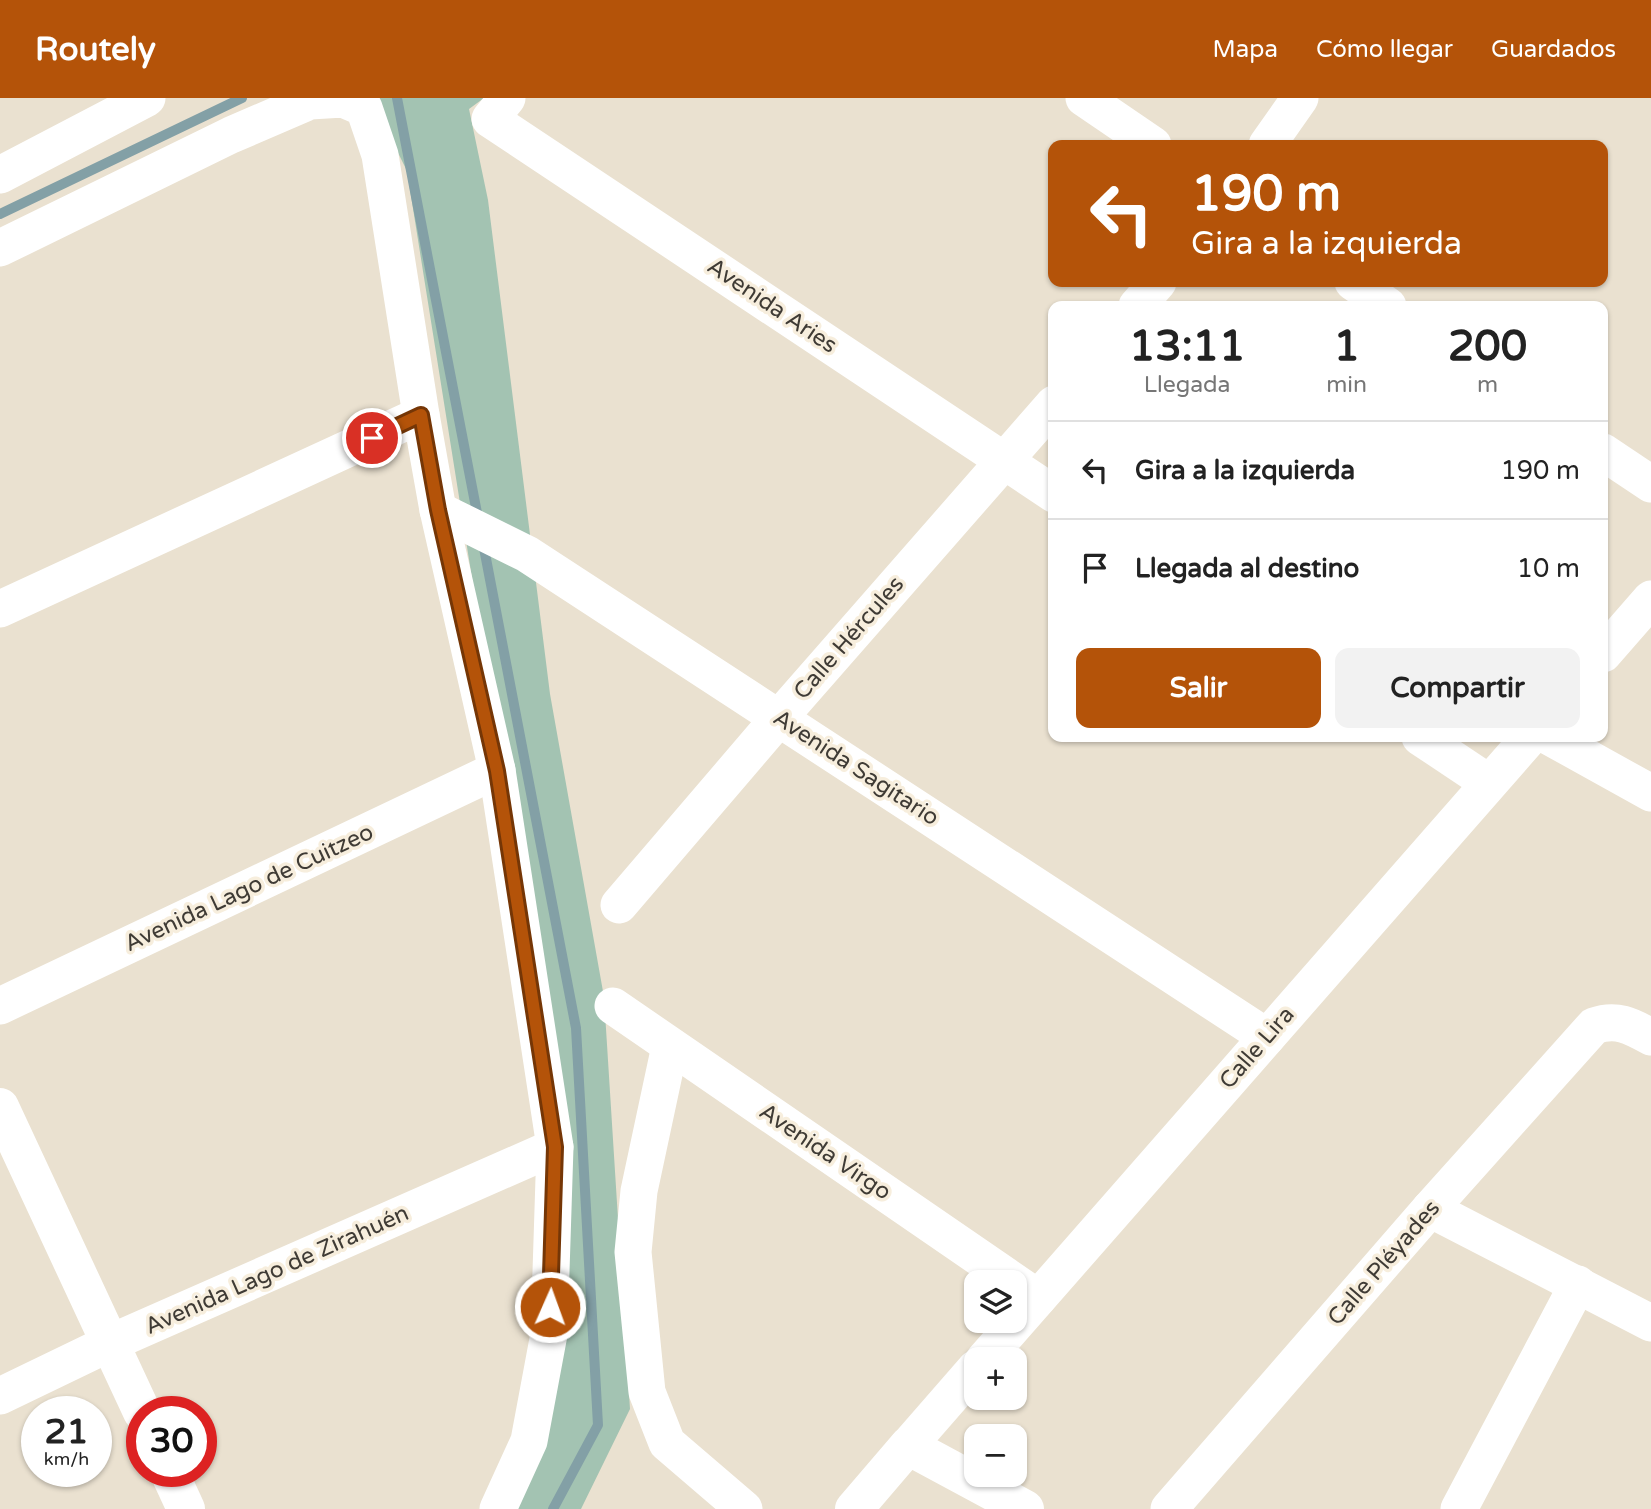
<!DOCTYPE html>
<html lang="es">
<head>
<meta charset="utf-8">
<style>
	:root { --surface:#fff; --page:#f2f2f2; --text:#222; --muted:#767676; --line:#e0e0e0; --accent:#b45309 }
	body { margin:0; font-family:"Varela Round",sans-serif; background:var(--page); color:var(--text); height:100vh; display:flex; flex-direction:column; font-size:26px; white-space:nowrap }
	* { box-sizing:border-box; margin:0 }
	p { font-size:23px; color:var(--muted) }
	.icon { flex:none; width:38px; height:38px; fill:none; stroke:currentColor; stroke-width:2; stroke-linecap:round; stroke-linejoin:round }
	.map { position:relative; flex:1; overflow:hidden }
	.drawer { position:absolute; left:1048px; top:203px; width:560px; height:441px; display:flex; flex-direction:column; background:var(--surface); border-radius:14px; box-shadow:0 2px 5px #0004 }
	.drawer>* { flex:none }
	.guide { position:absolute; left:1048px; top:42px; width:560px; height:147px; border-radius:14px; box-shadow:0 2px 5px #0004; background:#b45309; color:#fff; overflow:hidden }
	.buttons { position:absolute; left:964px; top:1172px; display:grid; gap:14px }
	.buttons a { display:grid; place-items:center; width:63px; height:63px; border-radius:14px; background:var(--surface); box-shadow:0 2px 5px #0004; font-size:35px }
	.speed { position:absolute; left:21px; top:1298px; display:flex; gap:14px; font-size:35px; font-weight:700; text-align:center }
	.speed>* { display:grid; place-content:center; width:91px; height:91px; border-radius:50%; background:var(--surface); box-shadow:0 2px 5px #0004; line-height:1 }
	.speed small { font-size:18px; font-weight:400 }
	.speed .limit { border:10px solid #d22; background:#fff; color:#111 }
	.pin { position:absolute; display:grid; place-items:center; width:60px; height:60px; color:#fff; margin:-30px; border:4px solid #fff; border-radius:50%; box-shadow:0 2px 7px #0007 }
	.me { position:absolute; width:77px; margin:-38px; rotate:2deg; stroke-linejoin:round; filter:drop-shadow(0 0 5px #0008) }
	.turn { display:flex; align-items:center; gap:24px; height:147px; padding:0 28px; font-size:32px }
	.turn .icon { width:91px; height:91px; stroke-width:2.5 }
	.turn b { display:block; font-size:49px; line-height:60px }
	.eta { display:flex; justify-content:space-evenly; align-items:center; height:119px; text-align:center }
	.eta b { font-size:42px; font-weight:800; line-height:49px }
	.button { display:flex; gap:14px; margin-top:auto; padding:14px 28px }
	.button a { flex:1; height:80px; border-radius:14px; background:var(--accent); color:#fff; font-size:28px; font-weight:800; line-height:80px; text-align:center }
	.button a+a { background:var(--page); color:var(--text) }
	ul { padding:0; list-style:none }
	li { display:flex; align-items:center; gap:21px; height:98px; padding:0 28px; border-top:2px solid var(--line) }
	li div { flex:1 }
	li b { display:block; font-size:26px }
	li em { font-style:normal }
	header { display:flex; align-items:center; gap:42px; box-sizing:border-box; height:98px; padding:0 35px; background:var(--accent); color:#fff }
	header strong { font-size:33px }
	nav { display:flex; gap:38px; margin-inline-start:auto; font-size:24px }
	.map>svg:first-child { display:block }
	.green { fill:#a3c3b2 }
	.lines { fill:none; stroke-linecap:round; stroke-linejoin:round }
	.stream { stroke:#83a0a6; stroke-width:10 }
	.street { stroke:#fff; stroke-width:37 }
	.secondary { stroke:#fff; stroke-width:38 }
	.route-casing { stroke:#753606; stroke-width:18 }
	.route { stroke:#b45309; stroke-width:12 }
	.labels { text-anchor:middle; dominant-baseline:central; stroke-width:7; stroke-linejoin:round; paint-order:stroke }
	.street-label { font-size:23px; fill:#3f3b35; stroke:#f7eedd }
</style>
</head>
<body>
<header>
<strong>Routely</strong>
<nav><a>Mapa</a><a>Cómo llegar</a><a>Guardados</a></nav>
</header>
<div class="map">
<svg width="1651" height="1411" viewBox="0 0 1651 1411">
	<rect width="100%" height="100%" fill="#eae1d0"/>
	<path class="green" d="M371 0H484L469 11 488 102 550 596 604 899 630 1311 581 1411H496L538 1323 559 1093 520 781 407 73Z"/>
	<g class="lines">
		<g class="stream">
			<path d="M397 0 478 420"/>
			<path d="M0 116 242 0"/>
			<path d="M483 445 576 930 598 1327 553 1411"/>
		</g>
		<g class="street">
			<path d="M507 0 490 21 1054 396"/>
			<path d="M1084 0 1153 47"/>
			<path d="M1267 47 1300 0"/>
			<path d="M0 77 147 0"/>
			<path d="M0 150 231 37 310 3 343 1 364 10 380 57 421 317 438 412 497 672 555 1049 549 1236 529 1343 498 1411"/>
			<path d="M1353 184 1388 208"/>
			<path d="M1137 208 1158 184"/>
			<path d="M1603 354 1651 386"/>
			<path d="M438 412 527 456 1267 939"/>
			<path d="M0 511 421 317"/>
			<path d="M1603 556 1651 501"/>
			<path d="M1420 639 1489 685"/>
			<path d="M1550 639 1651 695"/>
			<path d="M619 807 779 620 1054 306"/>
			<path d="M0 908 497 672"/>
			<path d="M613 908 1038 1200"/>
			<path d="M670 948 639 1093 633 1154 647 1294 667 1345 744 1411"/>
			<path d="M1430 1111 1651 1225"/>
			<path d="M984 1262 1530 639"/>
			<path d="M0 1298 110 1245 555 1049"/>
			<path d="M908 1348 976 1270"/>
			<path d="M1169 1411 1430 1111 1594 928C1617 920 1631 928 1651 939"/>
			<path d="M1459 1411 1578 1186"/>
		</g>
		<g class="secondary">
			<path d="M0 1009 142 1314"/>
			<path d="M169 1374 186 1411"/>
			<path d="M854 1411 908 1348 1025 1411"/>
		</g>
	</g>
	<g class="lines">
		<g class="route-casing">
			<path id="route" d="M372 340 421 317 438 412 497 673 555 1049 550 1209"/>
		</g>
		<use href="#route" class="route"/>
	</g>
	<g class="labels">
		<g class="street-label">
			<text transform="translate(772 208) rotate(34)">Avenida Aries</text>
			<text transform="translate(849 540) rotate(-49)">Calle Hércules</text>
			<text transform="translate(856 670) rotate(33)">Avenida Sagitario</text>
			<text transform="translate(249 790) rotate(-25)">Avenida Lago de Cuitzeo</text>
			<text transform="translate(1257 950) rotate(-49)">Calle Lira</text>
			<text transform="translate(825 1054) rotate(34)">Avenida Virgo</text>
			<text transform="translate(1384 1165) rotate(-49)">Calle Pléyades</text>
			<text transform="translate(277 1172) rotate(-24)">Avenida Lago de Zirahuén</text>
		</g>
	</g>
</svg>
<div class="buttons">
<a><svg class="icon" aria-label="layers" viewBox="0 0 24 24"><path d="M12 4l9 5-9 5-9-5zM3 14l9 5 9-5"/></svg></a>
<a>+</a>
<a>−</a>
</div>
<div class="speed"><div>21<small>km/h</small></div><div class="limit">30</div></div>
<div class="pin" style="left:372px;top:340px;background:#d93025"><svg class="icon" aria-label="arrive" viewBox="0 0 24 24"><path d="M6 21V4h12l-3 4 3 4H6"/></svg></div>
<svg class="me" style="left:550px;top:1209px" viewBox="-20 -20 40 40"><circle r="17" fill="#b45309" stroke="#fff" stroke-width="3"/><path d="M0-11L8 9 0 5-8 9z" fill="#fff"/></svg>
<div class="guide">
<div class="turn"><svg class="icon" aria-label="left" viewBox="0 0 24 24"><path d="M17 20v-9H6M10 6l-5 5 5 5"/></svg><div><b>190 m</b>Gira a la izquierda</div></div>
</div>
<section class="drawer">
<div class="eta">
<div><b>13:11</b><p>Llegada</p></div>
<div><b>1</b><p>min</p></div>
<div><b>200</b><p>m</p></div>
</div>
<ul>
<li><svg class="icon" aria-label="left" viewBox="0 0 24 24"><path d="M17 20v-9H6M10 6l-5 5 5 5"/></svg><div><b>Gira a la izquierda</b></div><em>190 m</em></li>
<li><svg class="icon" aria-label="arrive" viewBox="0 0 24 24"><path d="M6 21V4h12l-3 4 3 4H6"/></svg><div><b>Llegada al destino</b></div><em>10 m</em></li>
</ul>
<div class="button"><a>Salir</a><a>Compartir</a></div>
</section>
</div>
</body>
</html>
